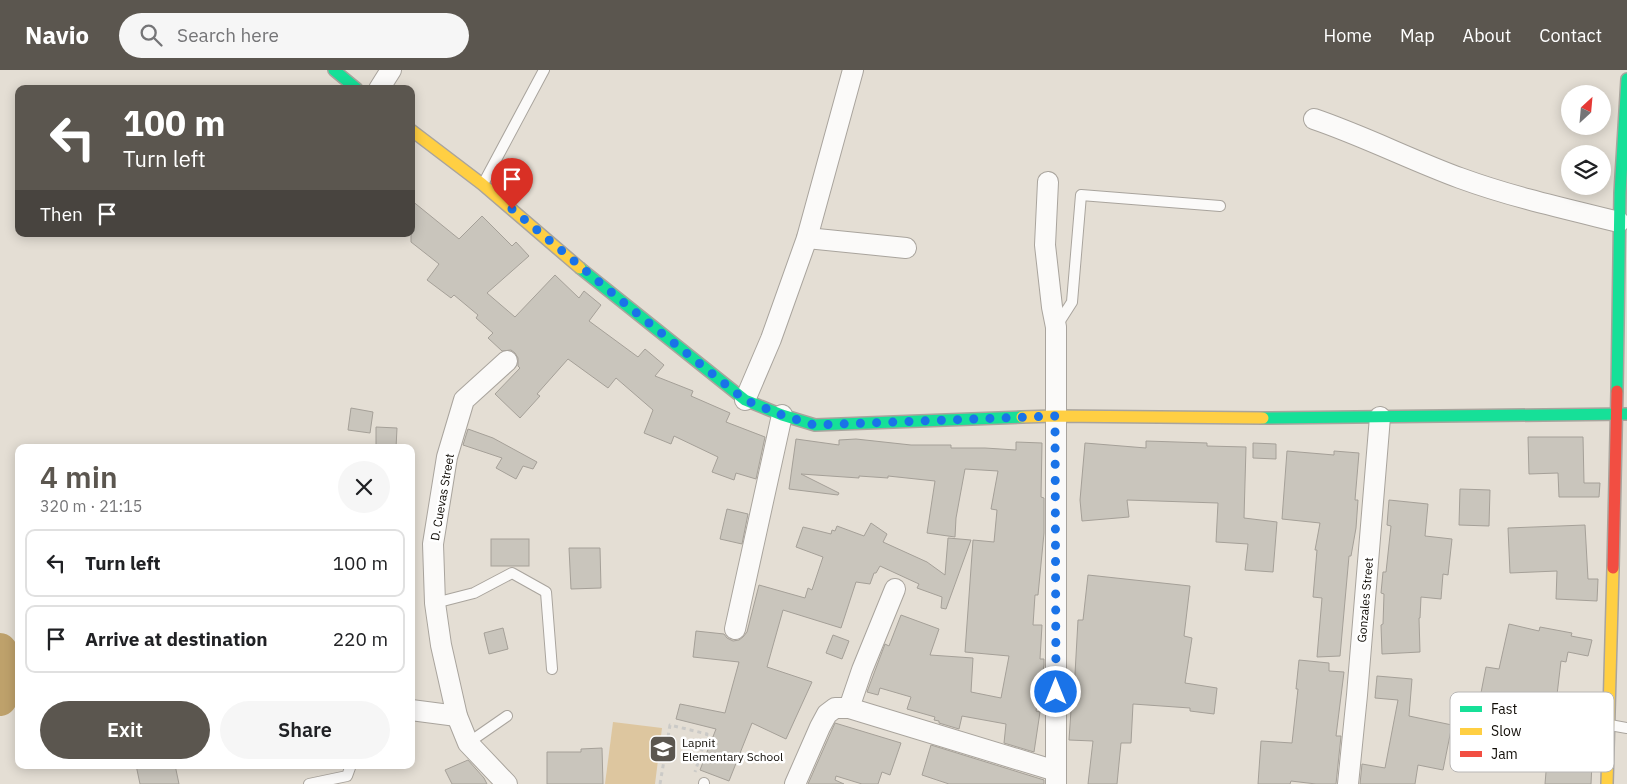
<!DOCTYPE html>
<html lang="en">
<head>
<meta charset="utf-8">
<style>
	:root { --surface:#fff; --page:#f6f6f6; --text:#202124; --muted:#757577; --line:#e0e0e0; --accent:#5b564f }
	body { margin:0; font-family:"IBM Plex Sans",sans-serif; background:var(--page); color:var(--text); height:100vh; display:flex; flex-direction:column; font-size:19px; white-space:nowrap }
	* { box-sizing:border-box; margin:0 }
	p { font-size:16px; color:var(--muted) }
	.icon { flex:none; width:28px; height:28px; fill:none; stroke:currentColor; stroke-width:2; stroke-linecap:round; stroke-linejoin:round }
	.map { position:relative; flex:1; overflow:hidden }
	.sheet { position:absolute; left:15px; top:374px; width:400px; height:325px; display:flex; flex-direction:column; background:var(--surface); border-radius:10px; box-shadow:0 2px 12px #0003 }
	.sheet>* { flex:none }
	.hud { position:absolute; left:15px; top:15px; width:400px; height:152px; border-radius:10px; box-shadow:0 2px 12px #0003; background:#5b564f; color:#fff; overflow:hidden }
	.needle { width:32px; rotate:26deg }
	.buttons { position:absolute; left:1561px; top:15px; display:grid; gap:10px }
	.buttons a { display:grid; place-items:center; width:50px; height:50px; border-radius:50%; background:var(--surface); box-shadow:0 2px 12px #0003; font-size:25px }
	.pin { position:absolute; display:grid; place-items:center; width:42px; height:42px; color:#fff; margin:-51px -21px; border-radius:50% 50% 50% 0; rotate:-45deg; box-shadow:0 0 5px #0007 }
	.pin .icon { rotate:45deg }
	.me { position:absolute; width:55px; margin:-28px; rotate:0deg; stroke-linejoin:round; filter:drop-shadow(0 0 4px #0008) }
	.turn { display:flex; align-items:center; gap:18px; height:105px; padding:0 25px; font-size:22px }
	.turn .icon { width:65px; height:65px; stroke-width:2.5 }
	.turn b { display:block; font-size:35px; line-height:42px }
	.then { display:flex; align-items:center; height:48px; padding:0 25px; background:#0003; gap:10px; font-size:19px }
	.round { display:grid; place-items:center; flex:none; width:52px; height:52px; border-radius:26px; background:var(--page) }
	.overview { display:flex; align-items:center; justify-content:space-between; height:85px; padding:0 25px }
	h1 { font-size:30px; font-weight:600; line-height:38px; color:var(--accent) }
	.action { display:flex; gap:10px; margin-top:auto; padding:10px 25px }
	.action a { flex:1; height:58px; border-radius:30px; background:var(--accent); color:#fff; font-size:20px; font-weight:600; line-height:58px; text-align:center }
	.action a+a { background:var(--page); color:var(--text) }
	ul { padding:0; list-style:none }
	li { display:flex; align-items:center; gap:15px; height:68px; margin:0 10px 8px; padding:0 15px; border:2px solid var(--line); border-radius:10px }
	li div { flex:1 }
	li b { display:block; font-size:19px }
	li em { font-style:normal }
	header { display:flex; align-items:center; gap:30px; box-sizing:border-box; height:70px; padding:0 25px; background:var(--accent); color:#fff }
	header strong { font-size:24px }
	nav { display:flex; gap:28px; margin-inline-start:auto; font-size:18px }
	.search { width:350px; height:45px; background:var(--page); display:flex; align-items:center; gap:12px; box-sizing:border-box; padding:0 18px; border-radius:28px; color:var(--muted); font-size:19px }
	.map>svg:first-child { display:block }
	.green { fill:#ddc69f }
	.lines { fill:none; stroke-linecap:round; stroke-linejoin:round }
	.river { stroke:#bea16b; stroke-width:34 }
	.building { fill:#c9c5bc; stroke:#a5a098 }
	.lane-casing { stroke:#a9a49d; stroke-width:12 }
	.street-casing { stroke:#a9a49d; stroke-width:22 }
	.fast-casing { stroke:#a9a49d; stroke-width:14 }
	.slow-casing { stroke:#a9a49d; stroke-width:14 }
	.jam-casing { stroke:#a9a49d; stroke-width:14 }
	.path { stroke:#cbcac7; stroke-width:3; stroke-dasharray:4 4; stroke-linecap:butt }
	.lane { stroke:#fbfaf9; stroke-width:10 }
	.street { stroke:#fbfaf9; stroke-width:20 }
	.fast { stroke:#16e098; stroke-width:11 }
	.slow { stroke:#ffcf43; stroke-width:11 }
	.jam { stroke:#f24e42; stroke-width:11 }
	.route { stroke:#1a73e8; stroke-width:9; stroke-dasharray:0 16.2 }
	.labels { text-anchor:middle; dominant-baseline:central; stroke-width:5; stroke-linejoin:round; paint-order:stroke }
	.street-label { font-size:12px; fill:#110d07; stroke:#fff }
	.poi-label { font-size:12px; fill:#110d07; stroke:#fff; text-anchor:start }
	.key { fill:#fff; stroke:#b8b6b5; stroke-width:1 }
	.key-label { font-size:14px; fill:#110d07 }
</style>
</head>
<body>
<header>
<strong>Navio</strong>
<div class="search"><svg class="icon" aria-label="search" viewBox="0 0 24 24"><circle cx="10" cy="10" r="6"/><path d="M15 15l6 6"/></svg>Search here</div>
<nav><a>Home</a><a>Map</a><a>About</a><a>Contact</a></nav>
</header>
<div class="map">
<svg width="1627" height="714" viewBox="0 0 1627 714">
	<rect width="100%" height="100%" fill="#e4ded4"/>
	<path class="green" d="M613 652 662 658 655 714H605Z"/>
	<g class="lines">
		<path class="river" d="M0 580 10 596 0 629"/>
	</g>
	<g class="building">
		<path d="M411 130 459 169 482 146 512 176 516 172 529 186 487 223 515 247 555 205 579 228 584 221 601 235 589 251 638 287 645 279 664 295 655 306 693 321 691 326 730 343 726 352 765 367 756 409 736 403 734 410 712 402 718 387 674 366 671 374 644 363 653 340 616 308 608 318 568 289 537 324 540 326 520 348 495 324 520 298 518 296V288L515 283 511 280 502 281 488 268 493 263 476 248 478 245 454 225 451 228 427 210 439 194 411 172Z"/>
		<path d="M351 338 373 342 370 363 348 360Z"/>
		<path d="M376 357 397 358 396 378H376Z"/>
		<path d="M468 359 493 368 537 392 533 399 523 396 516 409 496 398 502 388 463 375Z"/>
		<path d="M1528 367H1583L1584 413H1600L1599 427H1559L1558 403 1529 404Z"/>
		<path d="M796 369 839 375V370L856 369 911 375H951V378H985L1016 380V372L1042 373 1041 427 1044 428V463L1038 525H1035L1033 555H1042L1040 589H1044V595L1036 641 1040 642 1034 682 1004 673 1006 654 962 646 959 659 939 653V651L934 650 935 647 907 639 911 627 880 618 878 625 867 622 885 574 889 576 901 545 939 559 930 585 973 588 971 622 1001 628 1009 586 965 582 973 470 994 472 997 440 991 439 998 401 965 399 956 448 955 467 927 463 935 411 888 406V408L859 406V408L801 404 839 423 838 425 789 419Z"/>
		<path d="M1146 371 1207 373V376L1246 377 1244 448 1277 452 1273 502 1245 500 1248 474 1216 472 1218 433 1127 430 1129 447 1082 451 1080 430 1085 373 1146 378Z"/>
		<path d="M1253 373 1276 374V389L1253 388Z"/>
		<path d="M1287 381 1334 385V381L1359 383 1355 430H1358L1356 458 1351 486H1349L1340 586 1317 587 1322 528 1313 527 1317 480H1315L1320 453 1282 449Z"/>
		<path d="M1460 419 1490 420 1489 456 1459 455Z"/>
		<path d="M1389 430 1428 434 1425 466 1452 469 1448 505 1443 504 1441 529 1421 527 1420 548H1419L1420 582 1382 584 1381 555 1383 554 1384 524 1381 523 1383 502H1386L1391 456 1387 455Z"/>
		<path d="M727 439 748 444 742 474 720 469Z"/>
		<path d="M871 453 887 464 883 472 927 492 945 505 948 468 971 470 946 539 941 538 942 527 917 518 919 514 880 496 876 503H874L870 514 856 512 841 558 783 540 767 597 812 612 786 669 752 653 729 711 700 700 716 659 676 649 680 634 725 643 739 592 693 587 696 561 724 564 727 568 733 571 739 570 743 567 747 562 759 515 805 528 808 518 812 520 823 487 796 477 803 457 831 464 832 460 835 461 837 456 864 466Z"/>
		<path d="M1585 455 1588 509H1598L1597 531 1556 529 1557 501 1510 503 1508 458Z"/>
		<rect x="491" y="469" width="38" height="27"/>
		<path d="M569 478H600L601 518 571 519Z"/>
		<path d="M1088 505 1190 516 1184 566 1192 568 1185 613 1217 618 1214 644 1190 641V638L1133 634 1131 673H1121L1117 714H1088L1093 671 1069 670 1071 640H1073L1078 550H1083Z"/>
		<path d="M1509 554 1539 561 1540 557 1572 563 1571 566 1592 570 1588 586 1568 582 1566 592 1561 591 1552 667 1593 672 1591 714H1545L1547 690 1527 687 1531 658 1513 655 1516 635 1480 628 1486 597 1499 599Z"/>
		<path d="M503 558 508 579 489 584 484 563Z"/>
		<path d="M833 565 849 571 842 589 826 583Z"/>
		<path d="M1299 590 1329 593V601L1344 602 1336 666H1341L1336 714H1316L1291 711 1290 714H1258L1261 671 1292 673 1298 619H1296Z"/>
		<path d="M1377 606 1412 609 1409 646 1452 655 1443 700 1418 695 1415 714H1360L1362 694 1385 698 1398 630 1375 628Z"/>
		<path d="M835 653 901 673 890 705 882 702 878 714H862L836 706 835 710 844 714H808Z"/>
		<path d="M931 675 1044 710V714H949L922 705Z"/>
		<path d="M602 678 603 714H547V682H581V679Z"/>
		<path d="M468 690 484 708 487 714H452L445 700Z"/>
		<path d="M136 695H175L179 714H140Z"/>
	</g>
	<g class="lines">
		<g class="lane-casing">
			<g id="lane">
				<path d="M483 114 544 0"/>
				<path d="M1056 257 1072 232 1081 125 1220 136"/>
				<path d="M435 533 474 523 512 503 546 522 552 599"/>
				<path d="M1610 655 1627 658"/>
				<path d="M468 673 507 646"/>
				<path d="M309 714 347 706 351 695"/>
				<path d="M704 714V713"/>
			</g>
		</g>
		<g class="street-casing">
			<g id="street">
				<path d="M379 19 391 0"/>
				<path d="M1314 49C1364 66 1411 90 1460 108 1512 127 1566 139 1619 152"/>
				<path d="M1048 112 1045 175 1052 237 1056 257V714"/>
				<path d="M807 168 906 178"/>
				<path d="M507 291 464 330 447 387 433 474 435 533 441 575 457 646 468 673 507 714"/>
				<path d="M745 330 771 269 807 168 853 0"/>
				<path d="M735 559 782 345"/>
				<path d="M849 638 862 600 895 519"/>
				<path d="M411 640 457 646"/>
				<path d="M795 714 820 657 827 644 835 638H849L1056 701"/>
				<path d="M1348 714 1357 625 1380 347"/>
			</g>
		</g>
		<g class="fast-casing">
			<g id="fast">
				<path d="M334 0 357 19"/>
				<path d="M580 198 745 330 782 345 815 355 1022 347"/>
				<path d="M1617 321 1620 123 1627 9"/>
				<path d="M1263 348 1627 344"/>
			</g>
		</g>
		<g class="slow-casing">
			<g id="slow">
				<path d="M411 60 482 114 580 198"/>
				<path d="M1022 347 1055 346 1263 348"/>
				<path d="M1607 714 1613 498"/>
			</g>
		</g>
		<g class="jam-casing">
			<path id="jam" d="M1613 498 1617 321"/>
		</g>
		<path class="path" d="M660 714 670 655 707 664 695 702"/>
		<use href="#lane" class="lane"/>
		<use href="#street" class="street"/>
		<use href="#fast" class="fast"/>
		<use href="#slow" class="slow"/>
		<use href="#jam" class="jam"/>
	</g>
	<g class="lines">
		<path class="route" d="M512 139 629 237 745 330 782 345 814 355 1055 346 1056 622"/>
	</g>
	<defs>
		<g id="school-square" transform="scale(1.4375)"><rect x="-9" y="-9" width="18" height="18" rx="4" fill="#5b564f" stroke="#fff"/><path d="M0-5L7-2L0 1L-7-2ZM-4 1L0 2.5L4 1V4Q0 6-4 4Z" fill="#fff"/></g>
	</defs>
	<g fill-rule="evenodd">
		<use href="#school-square" x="663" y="679"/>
	</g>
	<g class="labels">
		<g class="street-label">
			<text transform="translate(442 427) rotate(-80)">D. Cuevas Street</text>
			<text transform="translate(1365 530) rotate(-85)">Gonzales Street</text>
		</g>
		<g class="poi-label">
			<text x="682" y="672">Lapnit<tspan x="682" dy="14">Elementary School</tspan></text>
		</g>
	</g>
	<rect x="1450" y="622" width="164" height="80" rx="8" class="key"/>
	<rect x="1460" y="636" width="22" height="6" fill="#16e098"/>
	<rect x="1460" y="658" width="22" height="7" fill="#ffcf43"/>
	<rect x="1460" y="681" width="22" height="6" fill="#f24e42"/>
	<g class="key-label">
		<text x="1491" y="644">Fast</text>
		<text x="1491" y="666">Slow</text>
		<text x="1491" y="689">Jam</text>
	</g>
</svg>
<div class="buttons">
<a><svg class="needle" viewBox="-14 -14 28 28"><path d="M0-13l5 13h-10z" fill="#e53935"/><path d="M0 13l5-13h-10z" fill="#757577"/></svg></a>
<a><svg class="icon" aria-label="layers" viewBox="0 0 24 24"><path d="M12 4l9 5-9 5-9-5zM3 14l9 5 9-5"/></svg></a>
</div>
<div class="pin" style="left:512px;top:139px;background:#d93025"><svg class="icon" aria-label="arrive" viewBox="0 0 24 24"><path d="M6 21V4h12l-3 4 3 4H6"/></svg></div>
<svg class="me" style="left:1056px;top:622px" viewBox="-20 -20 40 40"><circle r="17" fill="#1a73e8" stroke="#fff" stroke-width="3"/><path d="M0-11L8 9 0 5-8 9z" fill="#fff"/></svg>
<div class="hud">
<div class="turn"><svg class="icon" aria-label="left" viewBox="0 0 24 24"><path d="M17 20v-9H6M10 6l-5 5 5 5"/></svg><div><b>100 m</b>Turn left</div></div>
<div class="then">Then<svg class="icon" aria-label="arrive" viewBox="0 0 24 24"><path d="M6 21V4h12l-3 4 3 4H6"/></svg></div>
</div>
<section class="sheet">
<div class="overview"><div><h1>4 min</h1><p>320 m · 21:15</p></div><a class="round"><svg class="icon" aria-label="close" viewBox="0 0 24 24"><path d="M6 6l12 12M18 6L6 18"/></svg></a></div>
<ul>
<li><svg class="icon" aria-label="left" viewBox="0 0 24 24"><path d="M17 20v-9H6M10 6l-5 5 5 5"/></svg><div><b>Turn left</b></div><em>100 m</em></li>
<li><svg class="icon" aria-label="arrive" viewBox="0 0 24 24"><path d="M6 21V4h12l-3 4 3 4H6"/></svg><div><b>Arrive at destination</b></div><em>220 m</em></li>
</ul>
<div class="action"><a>Exit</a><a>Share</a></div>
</section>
</div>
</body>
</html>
